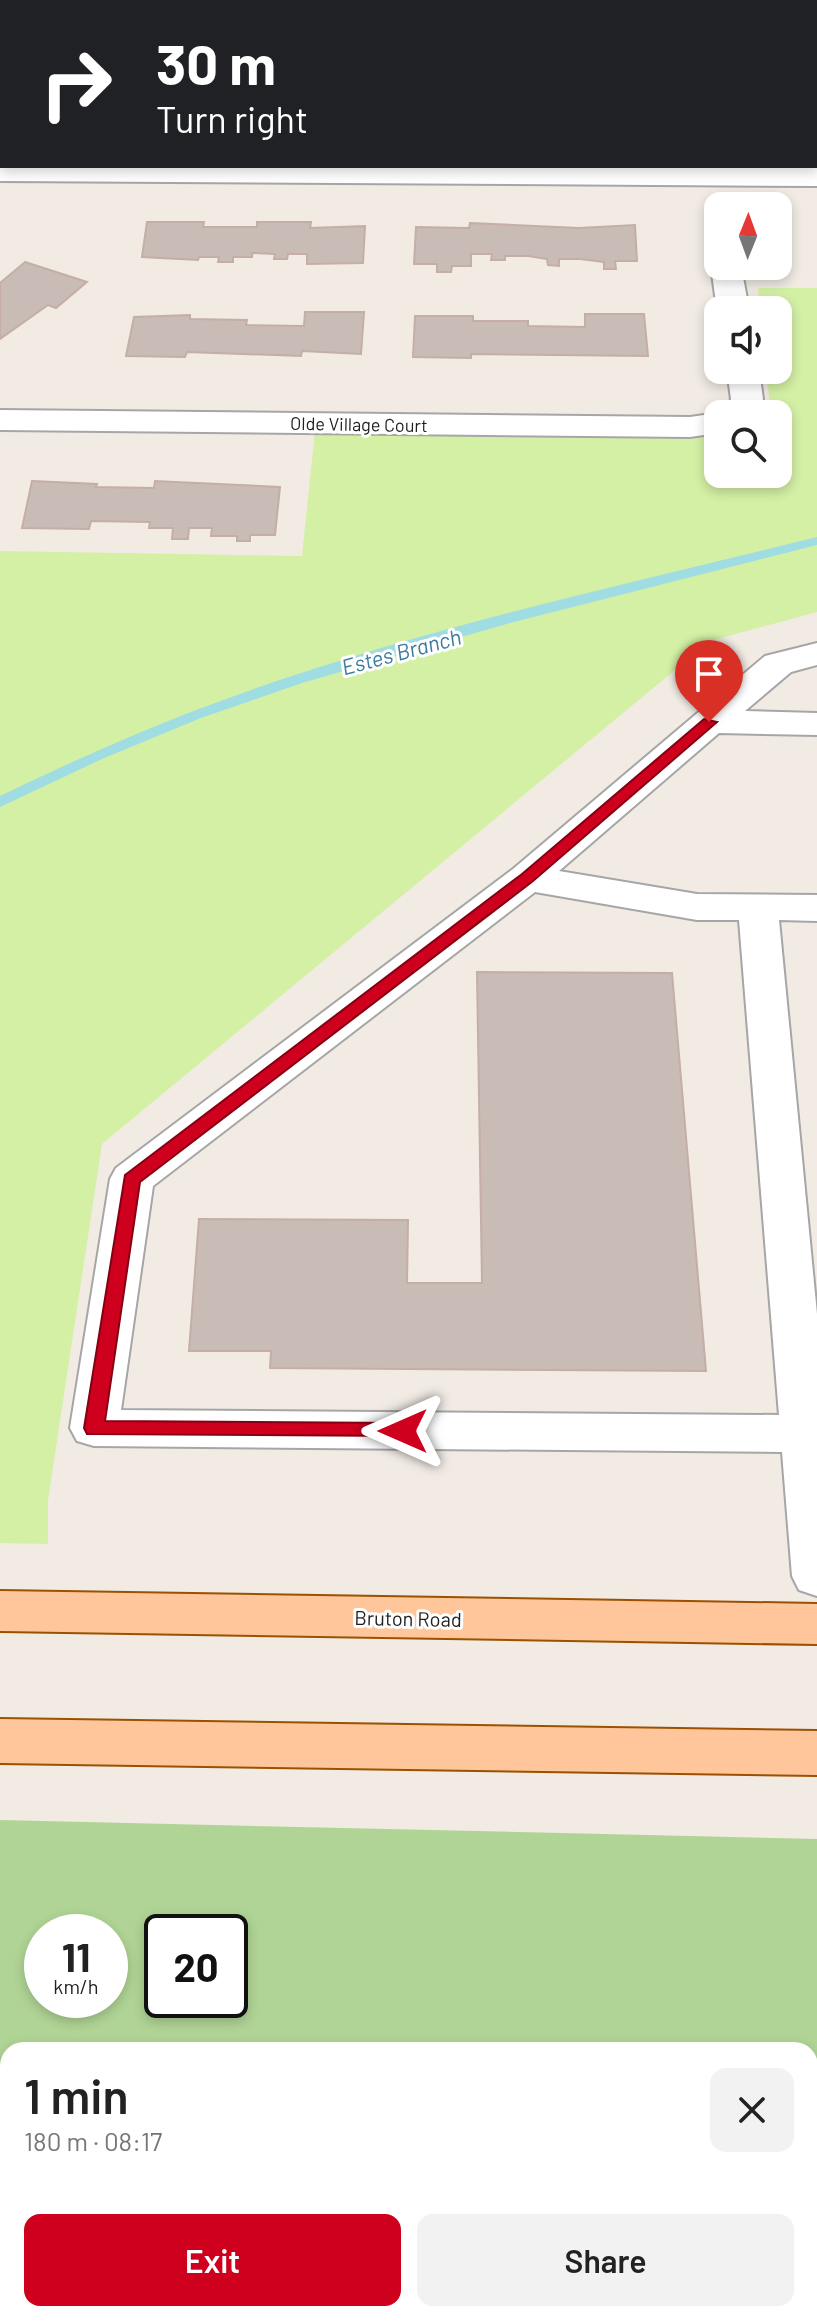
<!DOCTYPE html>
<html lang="en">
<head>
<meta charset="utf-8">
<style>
	:root { --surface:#fff; --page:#f2f2f2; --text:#222; --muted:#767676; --accent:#ce001d }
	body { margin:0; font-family:Barlow,sans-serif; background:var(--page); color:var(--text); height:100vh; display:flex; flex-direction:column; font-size:30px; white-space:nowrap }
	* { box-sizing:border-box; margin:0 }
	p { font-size:26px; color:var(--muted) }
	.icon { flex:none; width:44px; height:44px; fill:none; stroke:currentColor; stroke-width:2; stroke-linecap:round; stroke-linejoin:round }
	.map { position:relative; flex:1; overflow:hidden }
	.drawer { position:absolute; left:0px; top:2042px; width:818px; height:280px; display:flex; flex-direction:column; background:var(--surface); border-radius:24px 24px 0 0; box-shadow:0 4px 12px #0003 }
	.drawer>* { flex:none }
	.hud { position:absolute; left:0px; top:0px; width:818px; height:168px; box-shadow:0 4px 12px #0003; background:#202124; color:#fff; overflow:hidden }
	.needle { width:52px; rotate:1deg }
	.buttons { position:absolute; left:704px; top:192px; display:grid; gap:16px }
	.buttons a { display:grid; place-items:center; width:88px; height:88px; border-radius:16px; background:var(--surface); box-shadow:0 4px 12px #0003; font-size:40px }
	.speed { position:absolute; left:24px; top:1914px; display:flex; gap:16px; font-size:40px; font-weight:700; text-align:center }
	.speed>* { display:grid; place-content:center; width:104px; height:104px; border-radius:50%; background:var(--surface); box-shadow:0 4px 12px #0003; line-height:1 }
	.speed small { font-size:20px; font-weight:400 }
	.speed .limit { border:4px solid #111; border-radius:12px; background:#fff; color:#111 }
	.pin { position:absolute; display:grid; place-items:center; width:68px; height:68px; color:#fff; margin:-82px -34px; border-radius:50% 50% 50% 0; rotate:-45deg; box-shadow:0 0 8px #0007 }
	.pin .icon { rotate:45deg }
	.me { position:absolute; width:88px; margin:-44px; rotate:270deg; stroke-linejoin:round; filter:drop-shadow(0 0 6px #0008) }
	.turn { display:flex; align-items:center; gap:28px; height:168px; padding:0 24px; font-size:36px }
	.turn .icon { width:104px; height:104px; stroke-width:2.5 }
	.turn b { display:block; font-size:56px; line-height:68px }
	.round { display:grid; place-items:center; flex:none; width:84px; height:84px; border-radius:16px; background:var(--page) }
	.summary { display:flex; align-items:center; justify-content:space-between; height:136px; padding:0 24px }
	h1 { font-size:48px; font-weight:600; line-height:60px }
	.action { display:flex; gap:16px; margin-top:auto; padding:16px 24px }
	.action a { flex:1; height:92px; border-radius:16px; background:var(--accent); color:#fff; font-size:32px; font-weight:600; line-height:92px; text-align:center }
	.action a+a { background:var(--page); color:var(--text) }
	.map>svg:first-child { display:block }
	.grass { fill:#d4f0a5 }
	.forest { fill:#b0d495; fill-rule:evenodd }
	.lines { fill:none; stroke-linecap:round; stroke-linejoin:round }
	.stream { fill:#a0dde3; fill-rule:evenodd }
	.building { fill:#c9bcb7; stroke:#c4aea5; stroke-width:2 }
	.minor-casing { stroke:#a6a6a6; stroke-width:4 }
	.major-casing { stroke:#9a5100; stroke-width:4 }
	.minor { fill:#fff; fill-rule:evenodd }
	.major { fill:#ffc69b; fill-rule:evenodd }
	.route { fill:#ce001d; stroke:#860013; stroke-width:2 }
	.labels { text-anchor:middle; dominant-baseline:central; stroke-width:6; stroke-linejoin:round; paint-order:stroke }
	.far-street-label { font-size:18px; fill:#1f1f1f; stroke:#fff }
	.street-label { font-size:20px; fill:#1f1f1f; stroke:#fff }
	.water-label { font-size:22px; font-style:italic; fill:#3a7b9f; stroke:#fff }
</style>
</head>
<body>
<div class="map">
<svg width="817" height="2322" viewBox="0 0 817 2322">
	<rect width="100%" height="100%" fill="#f1ebe4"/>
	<path class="grass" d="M758 288H817V612L710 641 102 1144 48 1500V1544L0 1543V551L302 556 315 431 718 437V474H778V414H771L766 370H778V310H760Z"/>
	<path class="forest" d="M0 1820 817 1839V2322H0ZM42 1932H110V2000H42ZM162 1932H230V2000H162ZM8 2050H810V2314H8Z"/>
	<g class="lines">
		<path class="stream" d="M817 537V545L510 623 302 683 201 718 102 759 0 807V796C62 766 124 738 188 713 391 635 607 589 817 537Z"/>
	</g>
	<g class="building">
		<path d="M105 0H183L104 2Z"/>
		<path d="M201 0H285L200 2Z"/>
		<rect x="304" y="0" width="87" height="2"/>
		<path d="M399 0H482L399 2Z"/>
		<rect x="498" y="0" width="84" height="2"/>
		<path d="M696 0H779L780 2H696Z"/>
		<path d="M147 222H204L203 227H257V222H311L310 228 365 226 363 263 307 264V254H288L287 259H274L275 254 252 253V257H233V262H218L219 257H199L198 260 142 257Z"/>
		<path d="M470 223 579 228 635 225 637 261H615L616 269H604V262L580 259H559V266L548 265 547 259 528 256H505V260H491L492 254H471V266H452L451 272H437V264H414L416 227 469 228Z"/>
		<path d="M25 262 87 282 56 308 48 305 0 339V283Z"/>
		<path d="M305 312H364L361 354 302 351 301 356 187 352 185 357 126 356 134 317 190 315V319L247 320 246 325 304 326Z"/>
		<path d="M585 314H644L648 356 471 354V358L413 357 415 316H473V321H528V326L585 327Z"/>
		<path d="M32 481 97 484 96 487 154 488 155 481 280 487 275 535H250V541H237V536H211L212 528H189L188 539H172L173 528H149L150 522 91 521 89 529 22 528Z"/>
		<path d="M477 972 672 973 706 1371 270 1368 271 1351H189L199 1219 408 1220 407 1283H482Z"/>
	</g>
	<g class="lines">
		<g class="minor-casing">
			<g id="minor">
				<rect x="22" y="0" width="26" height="2"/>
				<rect x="816" y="62" width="1" height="16"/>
				<path d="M0 163 817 168V186L0 181Z"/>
				<path d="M715 259H718V266H741L749 310H717L711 266Z"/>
				<path d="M727 370H759L763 399 757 414H725L731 399Z"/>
				<path d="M0 410 690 417 718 413 722 414H718V433L690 437 0 430Z"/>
				<path d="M817 643V665L791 672 745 711 817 713V735L719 733 559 871 697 894 817 895V921L779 920 817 1314V1596L799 1590 792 1576 782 1452 94 1446 77 1441 70 1428 110 1179 116 1168 513 869 765 656ZM535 892 697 920H739L779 1415 121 1410 153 1186Z"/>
			</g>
		</g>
		<g class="major-casing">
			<g id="major">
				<path d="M0 1591 817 1604V1644L0 1631Z"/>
				<path d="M0 1719 817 1731V1775L0 1763Z"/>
			</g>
		</g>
		<use href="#minor" class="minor"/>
		<use href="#major" class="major"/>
	</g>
	<path class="route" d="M704 719 717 722 533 881 140 1182 105 1421 403 1423 410 1426 413 1431 410 1436 87 1434 84 1428 125 1175 522 874Z"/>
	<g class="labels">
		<g class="far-street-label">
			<text transform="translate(359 424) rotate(1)">Olde Village Court</text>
		</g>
		<g class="street-label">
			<text transform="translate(408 1618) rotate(1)">Bruton Road</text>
		</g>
		<g class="water-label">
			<text transform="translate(401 651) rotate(-15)">Estes Branch</text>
		</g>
	</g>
</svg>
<div class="buttons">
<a><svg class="needle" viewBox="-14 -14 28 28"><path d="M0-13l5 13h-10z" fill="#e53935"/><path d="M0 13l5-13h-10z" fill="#767676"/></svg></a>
<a><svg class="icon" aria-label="sound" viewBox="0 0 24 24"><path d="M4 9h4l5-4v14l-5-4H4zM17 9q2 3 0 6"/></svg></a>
<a><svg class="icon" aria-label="search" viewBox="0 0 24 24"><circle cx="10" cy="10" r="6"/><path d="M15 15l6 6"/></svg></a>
</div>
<div class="speed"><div>11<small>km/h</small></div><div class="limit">20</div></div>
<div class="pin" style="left:709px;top:722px;background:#d93025"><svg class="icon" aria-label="arrive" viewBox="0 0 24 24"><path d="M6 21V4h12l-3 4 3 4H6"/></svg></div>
<svg class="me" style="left:403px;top:1431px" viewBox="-20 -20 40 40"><path d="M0-17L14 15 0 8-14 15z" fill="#ce001d" stroke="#fff" stroke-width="4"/></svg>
<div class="hud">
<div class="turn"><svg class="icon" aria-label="right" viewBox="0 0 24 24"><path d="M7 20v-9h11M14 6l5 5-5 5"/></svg><div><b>30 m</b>Turn right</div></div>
</div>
<section class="drawer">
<div class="summary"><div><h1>1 min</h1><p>180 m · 08:17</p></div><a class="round"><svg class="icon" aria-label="close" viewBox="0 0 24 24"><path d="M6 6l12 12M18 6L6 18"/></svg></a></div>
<div class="action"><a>Exit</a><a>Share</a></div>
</section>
</div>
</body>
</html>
